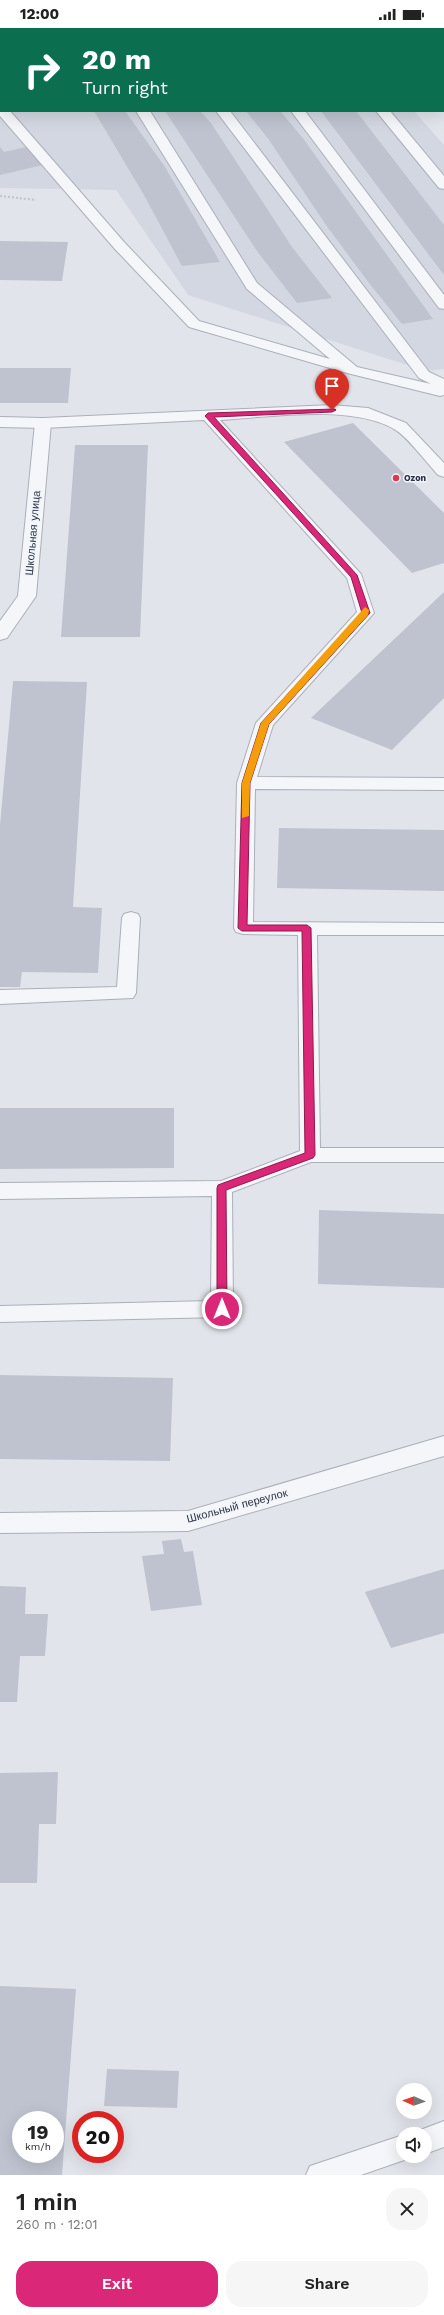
<!DOCTYPE html>
<html lang="en">
<head>
<meta charset="utf-8">
<style>
	:root { --surface:#fff; --page:#f6f6f6; --text:#222; --muted:#767676; --accent:#db2777 }
	body { margin:0; font-family:"Work Sans",sans-serif; background:var(--page); color:var(--text); height:100vh; display:flex; flex-direction:column; font-size:15px; white-space:nowrap }
	* { box-sizing:border-box; margin:0 }
	p { font-size:13px; color:var(--muted) }
	.icon { flex:none; width:22px; height:22px; fill:none; stroke:currentColor; stroke-width:2; stroke-linecap:round; stroke-linejoin:round }
	.map { position:relative; height:2147px; overflow:hidden }
	.side { display:flex; flex-direction:column; background:var(--surface); flex:1 }
	.side>* { flex:none }
	.hud { position:absolute; left:0px; top:0px; width:444px; height:84px; box-shadow:0 4px 16px #0002; background:#0b6e4f; color:#fff; overflow:hidden }
	.needle { width:26px; rotate:272deg }
	.controls { position:absolute; left:396px; top:2055px; display:grid; gap:8px }
	.controls a { display:grid; place-items:center; width:36px; height:36px; border-radius:50%; background:var(--surface); box-shadow:0 4px 16px #0002; font-size:20px }
	.speed { position:absolute; left:12px; top:2083px; display:flex; gap:8px; font-size:20px; font-weight:700; text-align:center }
	.speed>* { display:grid; place-content:center; width:52px; height:52px; border-radius:50%; background:var(--surface); box-shadow:0 4px 16px #0002; line-height:1 }
	.speed small { font-size:10px; font-weight:400 }
	.speed .limit { border:6px solid #d22; background:#fff; color:#111 }
	.pin { position:absolute; display:grid; place-items:center; width:34px; height:34px; color:#fff; margin:-41px -17px; border-radius:50% 50% 50% 0; rotate:-45deg; box-shadow:0 0 4px #0007 }
	.pin .icon { rotate:45deg }
	.me { position:absolute; width:44px; margin:-22px; rotate:0deg; stroke-linejoin:round; filter:drop-shadow(0 0 3px #0008) }
	.turn { display:flex; align-items:center; gap:14px; height:84px; padding:0 16px; font-size:18px }
	.turn .icon { width:52px; height:52px; stroke-width:2.5 }
	.turn b { display:block; font-size:28px; line-height:34px }
	.round { display:grid; place-items:center; flex:none; width:42px; height:42px; border-radius:16px; background:var(--page) }
	.head { display:flex; align-items:center; justify-content:space-between; height:68px; padding:0 16px }
	h1 { font-size:24px; font-weight:600; line-height:30px }
	.primary-button { display:flex; gap:8px; margin-top:auto; padding:8px 16px }
	.primary-button a { flex:1; height:46px; border-radius:16px; background:var(--accent); color:#fff; font-size:16px; font-weight:600; line-height:46px; text-align:center }
	.primary-button a+a { background:var(--page); color:var(--text) }
	.status { display:flex; justify-content:space-between; align-items:center; height:28px; padding:0 20px; background:var(--surface); direction:ltr }
	.status svg { height:11px; fill:currentColor }
	.map>svg:first-child { display:block }
	.built { fill:#d3d7e1 }
	.building { fill:#bec3cf; fill-rule:evenodd }
	.lines { fill:none; stroke-linecap:round; stroke-linejoin:round }
	.service-casing { stroke:#aaafb9; stroke-width:2 }
	.minor-casing { stroke:#aaafb9; stroke-width:2 }
	.path { stroke:#c0c3ca; stroke-width:2; stroke-dasharray:2 2; stroke-linecap:butt }
	.service { fill:#f5f6f9; fill-rule:evenodd }
	.minor { fill:#f5f6f9; fill-rule:evenodd }
	.route { fill:#db2777; stroke:#8e194d }
	.slow { fill:#f59e0b }
	.poi-dot { fill:#dc3a4a; stroke:#f1f4f8; stroke-width:1.5 }
	.labels { text-anchor:middle; dominant-baseline:central; stroke-width:3; stroke-linejoin:round; paint-order:stroke }
	.far-poi-label { font-size:9px; font-weight:bold; fill:#283145; stroke:#f1f4f8; text-anchor:start }
	.street-label { font-size:11px; fill:#283145; stroke:#f1f4f8 }
</style>
</head>
<body>
<div class="status"><b>12:00</b><svg viewBox="0 0 49 12"><path d="M0 12V9h3v3zM5 12V6h3v6zM10 12V3h3v9zM15 12V0h3v12zM26 1h20v11H26zM47 4h2v5h-2z"/></svg></div>
<div class="map">
<svg width="444" height="2147" viewBox="0 0 444 2147">
	<rect width="100%" height="100%" fill="#e1e5eb"/>
	<path class="built" d="M0 0H340L1 1V83H414L444 117V341L426 343 188 267 116 162 0 160Z"/>
	<g class="building">
		<path d="M94 83H125L165 139 220 234 182 238 144 167Z"/>
		<path d="M165 83H200L211 95 292 219 332 270 297 275 257 223Z"/>
		<path d="M246 83H280L302 109 433 291 402 296 369 255 326 197 269 112Z"/>
		<path d="M321 83H356L444 197V247Z"/>
		<path d="M0 119 4 124 26 119 43 137 0 147Z"/>
		<path d="M0 213 68 214 62 253 0 252Z"/>
		<path d="M0 340H71L68 375H0Z"/>
		<path d="M353 395 444 485V535L412 545 284 414Z"/>
		<path d="M75 417H148L140 609H61Z"/>
		<path d="M444 564V670L392 722 311 690Z"/>
		<path d="M13 653 87 654 73 879 102 880 98 945 22 944 20 959H0V797Z"/>
		<path d="M279 800 444 802V863L277 860Z"/>
		<path d="M0 1080H174V1140L0 1141Z"/>
		<path d="M319 1182 444 1186V1260L318 1256Z"/>
		<path d="M0 1347 173 1350 170 1433 0 1431Z"/>
		<path d="M181 1511 184 1524 193 1523 202 1577 151 1583 142 1528 164 1526 162 1513Z"/>
		<path d="M444 1541V1605L391 1620 365 1564Z"/>
		<path d="M0 1558 26 1559 25 1586H48L45 1628H20L17 1674H0Z"/>
		<path d="M58 1744 56 1796H39L37 1855H0V1745Z"/>
		<path d="M0 1958 76 1961 62 2147H0ZM21 2092H55V2126H21Z"/>
		<path d="M107 2041 179 2043 177 2080 104 2078Z"/>
	</g>
	<g class="lines">
		<g class="service-casing">
			<g id="service">
				<rect x="73" y="0" width="13" height="1"/>
				<rect x="141" y="0" width="13" height="1"/>
				<rect x="221" y="0" width="13" height="1"/>
				<rect x="309" y="0" width="13" height="1"/>
				<path d="M0 80 1 83H10L124 214 199 293 330 331 247 261 136 83H150L257 255 357 339 431 356 419 350 216 83H230L429 344 444 351V367L440 368 347 345 189 299 114 220 0 88Z"/>
				<path d="M291 83H305L444 267V281L439 280Z"/>
				<path d="M376 83H390L444 148V161L439 160Z"/>
				<path d="M332 377 368 380 406 395 444 435V449L438 447C428 436 406 407 394 401 351 376 270 389 220 392L361 546 374 585 273 697 257 749 444 750V762L255 761 253 894 444 895V907H317L320 1120H444V1134H311L232 1164 233 1281 230 1287 222 1289 0 1294V1278L211 1273 212 1168 0 1171V1155L221 1153 300 1123 298 907 243 906 236 904 234 900 237 755 256 695 357 584 347 550 204 392 43 400 0 399V389L43 390Z"/>
				<path d="M131 884 138 886 140 890 136 965 133 970 0 976V962L117 959 122 890 124 886Z"/>
				<path d="M444 2093V2119L425 2126V2106H414L415 2104Z"/>
				<path d="M403 2107V2128L413 2129 361 2147H306L310 2138Z"/>
			</g>
		</g>
		<g class="minor-casing">
			<g id="minor">
				<path d="M43 390 49 391 51 395 36 568 7 610 0 612V593L18 568 35 395 37 391Z"/>
				<path d="M444 1408V1428L188 1503 0 1505V1485L188 1483Z"/>
			</g>
		</g>
		<path class="path" d="M0 168 36 172"/>
		<use href="#service" class="service"/>
		<use href="#minor" class="minor"/>
	</g>
	<path class="route" d="M335 381 336 382 332 384 214 389 357 547 370 585 269 696 250 755 247 897H307L311 900 315 1127 313 1130 226 1162 227 1281 222 1285 217 1281V1160L218 1157 305 1125 302 903H242L238 900 242 755 261 695 362 585 351 549 205 388 208 385Z"/>
	<path class="slow" d="M365 579 369 582 368 587 269 696 250 755 249 788 242 790V755L261 695Z"/>
	<circle class="poi-dot" cx="396" cy="450" r="4"/>
	<g class="labels">
		<g class="far-poi-label">
			<text x="404" y="450">Ozon</text>
		</g>
		<g class="street-label">
			<text transform="translate(33 505) rotate(-85)">Школьная улица</text>
			<text transform="translate(237 1478) rotate(-15)">Школьный переулок</text>
		</g>
	</g>
</svg>
<div class="controls">
<a><svg class="needle" viewBox="-14 -14 28 28"><path d="M0-13l5 13h-10z" fill="#e53935"/><path d="M0 13l5-13h-10z" fill="#767676"/></svg></a>
<a><svg class="icon" aria-label="sound" viewBox="0 0 24 24"><path d="M4 9h4l5-4v14l-5-4H4zM17 9q2 3 0 6"/></svg></a>
</div>
<div class="speed"><div>19<small>km/h</small></div><div class="limit">20</div></div>
<div class="pin" style="left:332px;top:382px;background:#d93025"><svg class="icon" aria-label="arrive" viewBox="0 0 24 24"><path d="M6 21V4h12l-3 4 3 4H6"/></svg></div>
<svg class="me" style="left:222px;top:1281px" viewBox="-20 -20 40 40"><circle r="17" fill="#db2777" stroke="#fff" stroke-width="3"/><path d="M0-11L8 9 0 5-8 9z" fill="#fff"/></svg>
<div class="hud">
<div class="turn"><svg class="icon" aria-label="right" viewBox="0 0 24 24"><path d="M7 20v-9h11M14 6l5 5-5 5"/></svg><div><b>20 m</b>Turn right</div></div>
</div>
</div>
<section class="side">
<div class="head"><div><h1>1 min</h1><p>260 m · 12:01</p></div><a class="round"><svg class="icon" aria-label="close" viewBox="0 0 24 24"><path d="M6 6l12 12M18 6L6 18"/></svg></a></div>
<div class="primary-button"><a>Exit</a><a>Share</a></div>
</section>
</body>
</html>
